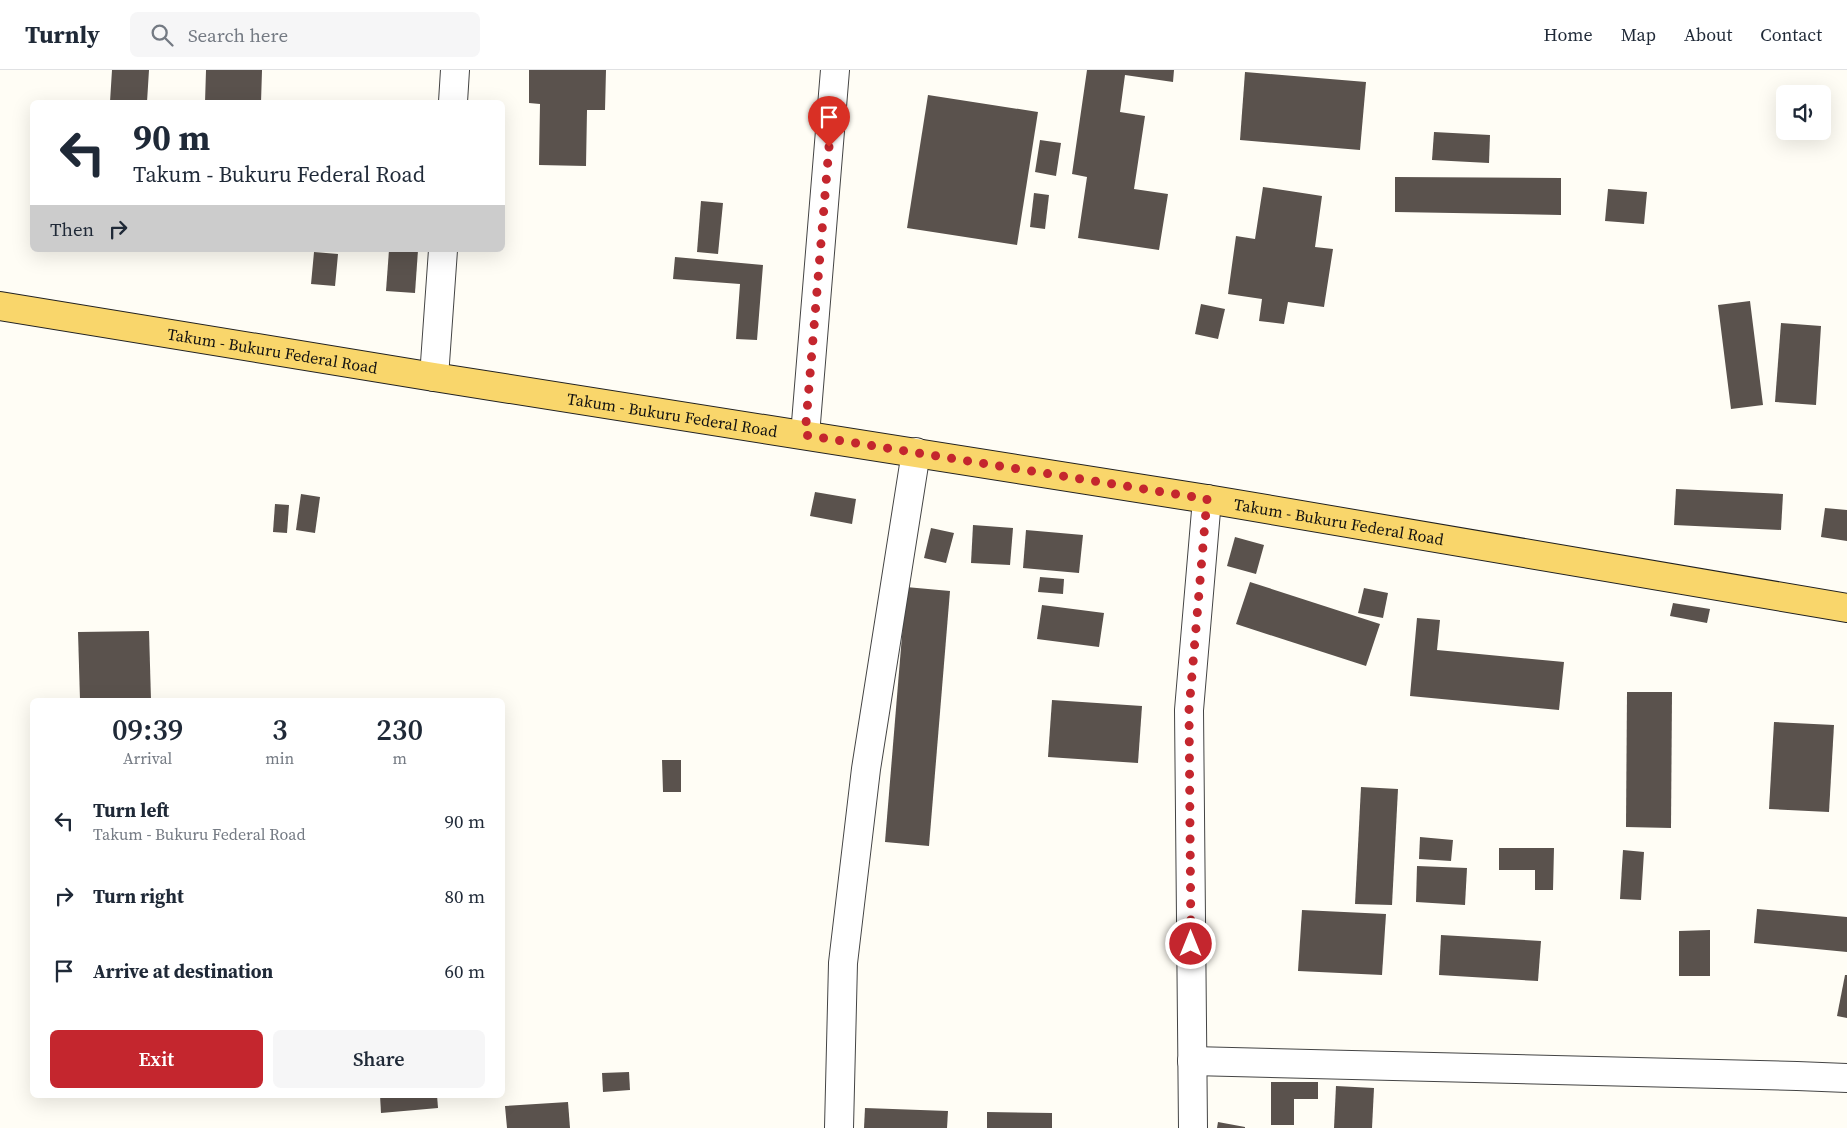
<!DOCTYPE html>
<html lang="en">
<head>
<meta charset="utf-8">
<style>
	:root { --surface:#fff; --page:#f6f6f7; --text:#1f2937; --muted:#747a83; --line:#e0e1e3; --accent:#c4262e }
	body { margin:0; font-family:"Source Serif 4",serif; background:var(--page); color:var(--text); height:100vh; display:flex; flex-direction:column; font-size:19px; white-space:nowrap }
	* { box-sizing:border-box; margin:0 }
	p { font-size:16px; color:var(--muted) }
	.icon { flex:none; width:28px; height:28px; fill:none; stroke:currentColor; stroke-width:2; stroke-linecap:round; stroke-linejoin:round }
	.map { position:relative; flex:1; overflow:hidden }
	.sheet { position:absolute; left:30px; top:628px; width:475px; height:400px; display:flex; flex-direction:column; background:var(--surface); border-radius:8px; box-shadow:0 5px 20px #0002 }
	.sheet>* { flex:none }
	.guide { position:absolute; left:30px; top:30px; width:475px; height:152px; border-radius:8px; box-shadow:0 5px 20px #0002; background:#fff; color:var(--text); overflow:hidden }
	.controls { position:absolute; left:1776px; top:15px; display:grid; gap:10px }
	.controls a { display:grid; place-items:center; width:55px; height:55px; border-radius:8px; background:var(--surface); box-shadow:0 5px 20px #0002; font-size:25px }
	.pin { position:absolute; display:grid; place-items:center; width:42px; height:42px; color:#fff; margin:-51px -21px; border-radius:50% 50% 50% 0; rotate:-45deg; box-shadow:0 0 5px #0007 }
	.pin .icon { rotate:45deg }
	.me { position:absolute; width:55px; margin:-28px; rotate:0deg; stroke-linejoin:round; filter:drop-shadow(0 0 4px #0008) }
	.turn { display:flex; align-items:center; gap:18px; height:105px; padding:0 20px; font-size:22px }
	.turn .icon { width:65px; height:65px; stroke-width:2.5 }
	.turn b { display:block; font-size:35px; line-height:42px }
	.then { display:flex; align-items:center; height:48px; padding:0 20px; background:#0003; gap:10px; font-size:19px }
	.eta { display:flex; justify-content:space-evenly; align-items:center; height:85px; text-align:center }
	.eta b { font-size:30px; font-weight:600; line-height:35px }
	.button { display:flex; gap:10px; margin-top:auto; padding:10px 20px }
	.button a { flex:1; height:58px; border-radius:8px; background:var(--accent); color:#fff; font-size:20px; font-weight:600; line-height:58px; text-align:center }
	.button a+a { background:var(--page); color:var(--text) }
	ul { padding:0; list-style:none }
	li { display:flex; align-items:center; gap:15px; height:75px; padding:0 20px }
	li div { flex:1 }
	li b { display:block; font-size:19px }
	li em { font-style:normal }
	header { display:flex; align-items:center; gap:30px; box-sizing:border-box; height:70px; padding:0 25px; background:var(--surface); border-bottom:1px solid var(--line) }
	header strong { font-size:24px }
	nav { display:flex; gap:28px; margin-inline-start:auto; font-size:18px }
	.search { width:350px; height:45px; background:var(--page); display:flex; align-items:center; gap:12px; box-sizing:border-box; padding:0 18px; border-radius:8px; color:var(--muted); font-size:19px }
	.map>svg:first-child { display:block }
	.building { fill:#5a524d }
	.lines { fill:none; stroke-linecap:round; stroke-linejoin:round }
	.minor-casing { stroke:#444; stroke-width:30 }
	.major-casing { stroke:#222; stroke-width:30 }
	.minor { stroke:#fff; stroke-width:28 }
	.major { stroke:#f9d66b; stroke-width:28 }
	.route { stroke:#c4262e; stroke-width:9; stroke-dasharray:0 16.2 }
	.labels { text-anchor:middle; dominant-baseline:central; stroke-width:5; stroke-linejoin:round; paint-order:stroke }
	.street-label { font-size:16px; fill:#111; stroke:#fff }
</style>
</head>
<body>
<header>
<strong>Turnly</strong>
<div class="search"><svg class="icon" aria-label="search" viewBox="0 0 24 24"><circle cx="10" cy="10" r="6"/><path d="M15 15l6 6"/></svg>Search here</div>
<nav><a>Home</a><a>Map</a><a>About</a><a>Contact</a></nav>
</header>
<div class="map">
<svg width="1847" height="1058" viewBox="0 0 1847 1058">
	<rect width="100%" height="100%" fill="#fffdf5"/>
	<g class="building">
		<path d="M112 0H149L147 32H110Z"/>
		<path d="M206 0H262L261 32H205Z"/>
		<path d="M529 0H606L605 40H587L586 96 539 95 540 34 529 33Z"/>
		<path d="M1087 0H1174L1173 12 1125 5 1120 42 1145 46 1134 119 1168 124 1159 180 1078 168 1087 107 1072 104Z"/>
		<path d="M1245 2 1366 12 1360 80 1240 70Z"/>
		<path d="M928 25 1038 42 1017 175 907 158Z"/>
		<path d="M1434 62 1490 65 1489 93 1432 90Z"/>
		<path d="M1040 70 1061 73 1056 106 1035 102Z"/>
		<path d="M1395 107 1561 108V145L1395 142Z"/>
		<path d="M1263 117 1322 126 1315 177 1333 179 1324 237 1288 232 1284 254 1259 251 1262 229 1228 224 1236 166 1255 169Z"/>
		<path d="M1608 119 1647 122 1644 154 1605 151Z"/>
		<path d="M1034 123 1049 125 1045 159 1030 157Z"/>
		<path d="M701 131 723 133 718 184 697 182Z"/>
		<path d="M389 180H418L415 223 386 221Z"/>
		<path d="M314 182 338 184 335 216 311 214Z"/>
		<path d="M675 187 763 195 757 270 736 269 740 214 673 209Z"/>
		<path d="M1750 231 1763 335 1731 339 1718 235Z"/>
		<path d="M1201 234 1225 239 1218 269 1195 264Z"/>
		<path d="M1781 253 1821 256 1816 335 1775 332Z"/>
		<path d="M1676 419 1783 424 1781 460 1674 455Z"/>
		<path d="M815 422 856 429 852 454 810 446Z"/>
		<path d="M301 424 320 427 315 463 296 460Z"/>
		<path d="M275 434 289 435 287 463 273 462Z"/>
		<path d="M1825 438 1847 440V471L1821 467Z"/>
		<path d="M973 455 1013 458 1010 495 971 493Z"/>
		<path d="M931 458 954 463 946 493 924 488Z"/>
		<path d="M1026 460 1083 465 1079 503 1023 498Z"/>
		<path d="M1235 467 1264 475 1256 504 1227 496Z"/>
		<path d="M1040 507 1064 509 1063 524 1038 522Z"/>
		<path d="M1250 512 1380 554 1366 596 1236 554Z"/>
		<path d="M906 517 950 521 929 776 885 772Z"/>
		<path d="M1364 518 1388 523 1383 548 1358 543Z"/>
		<path d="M1673 533 1710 539 1707 553 1670 546Z"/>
		<path d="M1042 535 1104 543 1099 577 1037 569Z"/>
		<path d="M1417 548 1440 550 1437 580 1564 592 1559 640 1410 626Z"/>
		<path d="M149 561 151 630H80L78 562Z"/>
		<path d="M1627 622H1672L1671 758 1626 757Z"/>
		<path d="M1052 630 1142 636 1138 693 1048 687Z"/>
		<path d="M1774 652 1834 655 1829 742 1769 739Z"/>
		<path d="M662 690H681V722H663Z"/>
		<path d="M1361 717 1398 719 1392 835 1355 834Z"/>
		<path d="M1420 767 1453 770 1451 791 1419 789Z"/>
		<path d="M1499 778H1554L1553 820H1535V800H1499Z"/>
		<path d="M1623 780 1644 782 1641 830 1620 829Z"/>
		<path d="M1417 796 1467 798 1465 835 1416 832Z"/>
		<path d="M1757 839 1847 847V882L1754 873Z"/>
		<path d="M1302 840 1386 844 1382 905 1298 901Z"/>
		<path d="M1710 860V906H1679V861Z"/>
		<path d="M1441 865 1541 871 1538 911 1439 905Z"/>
		<path d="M1845 905H1847V948L1837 946Z"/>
		<path d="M629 1002 630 1020 603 1022 602 1003Z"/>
		<path d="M1271 1012H1318V1029H1294V1055H1271Z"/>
		<path d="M1336 1016 1374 1018 1372 1058H1334Z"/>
		<path d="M380 1025H437L438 1038 381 1043Z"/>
		<path d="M568 1032 570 1058H507L505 1036Z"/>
		<path d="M865 1038 948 1041 947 1058H864Z"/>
		<path d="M987 1042 1052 1043V1058H987Z"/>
		<path d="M1218 1052 1245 1057V1058H1217Z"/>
	</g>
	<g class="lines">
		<g class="minor-casing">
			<g id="minor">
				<path d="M453 32 455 0"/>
				<path d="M434 307 443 180"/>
				<path d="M805 365 835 0"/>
				<path d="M1192 991 1797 1006 1847 1008"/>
				<path d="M839 1058 843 893 866 699 916 382"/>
				<path d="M1193 1058 1189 640 1207 429"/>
			</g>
		</g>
		<g class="major-casing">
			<g id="major">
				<path id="s1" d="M0 236 434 307 1207 429 1847 538"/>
			</g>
		</g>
		<use href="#minor" class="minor"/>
		<use href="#major" class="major"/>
	</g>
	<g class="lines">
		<path class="route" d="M829 77 805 365 1207 429 1189 640 1191 874"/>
	</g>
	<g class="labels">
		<g class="street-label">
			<text stroke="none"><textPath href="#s1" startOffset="276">Takum - Bukuru Federal Road</textPath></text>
			<text stroke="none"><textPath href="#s1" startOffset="681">Takum - Bukuru Federal Road</textPath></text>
			<text stroke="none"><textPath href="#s1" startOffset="1356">Takum - Bukuru Federal Road</textPath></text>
		</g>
	</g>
</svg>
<div class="controls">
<a><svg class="icon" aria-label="sound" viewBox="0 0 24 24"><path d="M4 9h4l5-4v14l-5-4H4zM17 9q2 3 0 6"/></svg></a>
</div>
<div class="pin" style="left:829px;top:77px;background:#d93025"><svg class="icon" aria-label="arrive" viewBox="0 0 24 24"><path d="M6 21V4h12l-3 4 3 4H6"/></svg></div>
<svg class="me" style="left:1191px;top:874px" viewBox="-20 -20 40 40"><circle r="17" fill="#c4262e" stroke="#fff" stroke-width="3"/><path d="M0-11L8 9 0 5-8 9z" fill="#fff"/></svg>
<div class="guide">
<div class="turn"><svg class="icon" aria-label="left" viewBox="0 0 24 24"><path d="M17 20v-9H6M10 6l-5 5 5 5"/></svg><div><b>90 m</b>Takum - Bukuru Federal Road</div></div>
<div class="then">Then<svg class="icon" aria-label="right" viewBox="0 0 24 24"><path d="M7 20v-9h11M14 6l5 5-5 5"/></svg></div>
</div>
<section class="sheet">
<div class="eta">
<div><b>09:39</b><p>Arrival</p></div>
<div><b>3</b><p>min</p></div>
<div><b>230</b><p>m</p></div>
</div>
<ul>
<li><svg class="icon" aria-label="left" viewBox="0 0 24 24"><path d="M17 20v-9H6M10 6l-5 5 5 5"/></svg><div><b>Turn left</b><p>Takum - Bukuru Federal Road</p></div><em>90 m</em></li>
<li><svg class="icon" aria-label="right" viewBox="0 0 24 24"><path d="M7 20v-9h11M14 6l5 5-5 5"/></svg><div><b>Turn right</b></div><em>80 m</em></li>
<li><svg class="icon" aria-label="arrive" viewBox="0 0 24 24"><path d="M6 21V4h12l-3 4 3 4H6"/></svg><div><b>Arrive at destination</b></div><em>60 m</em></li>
</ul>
<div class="button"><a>Exit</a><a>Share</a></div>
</section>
</div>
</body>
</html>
